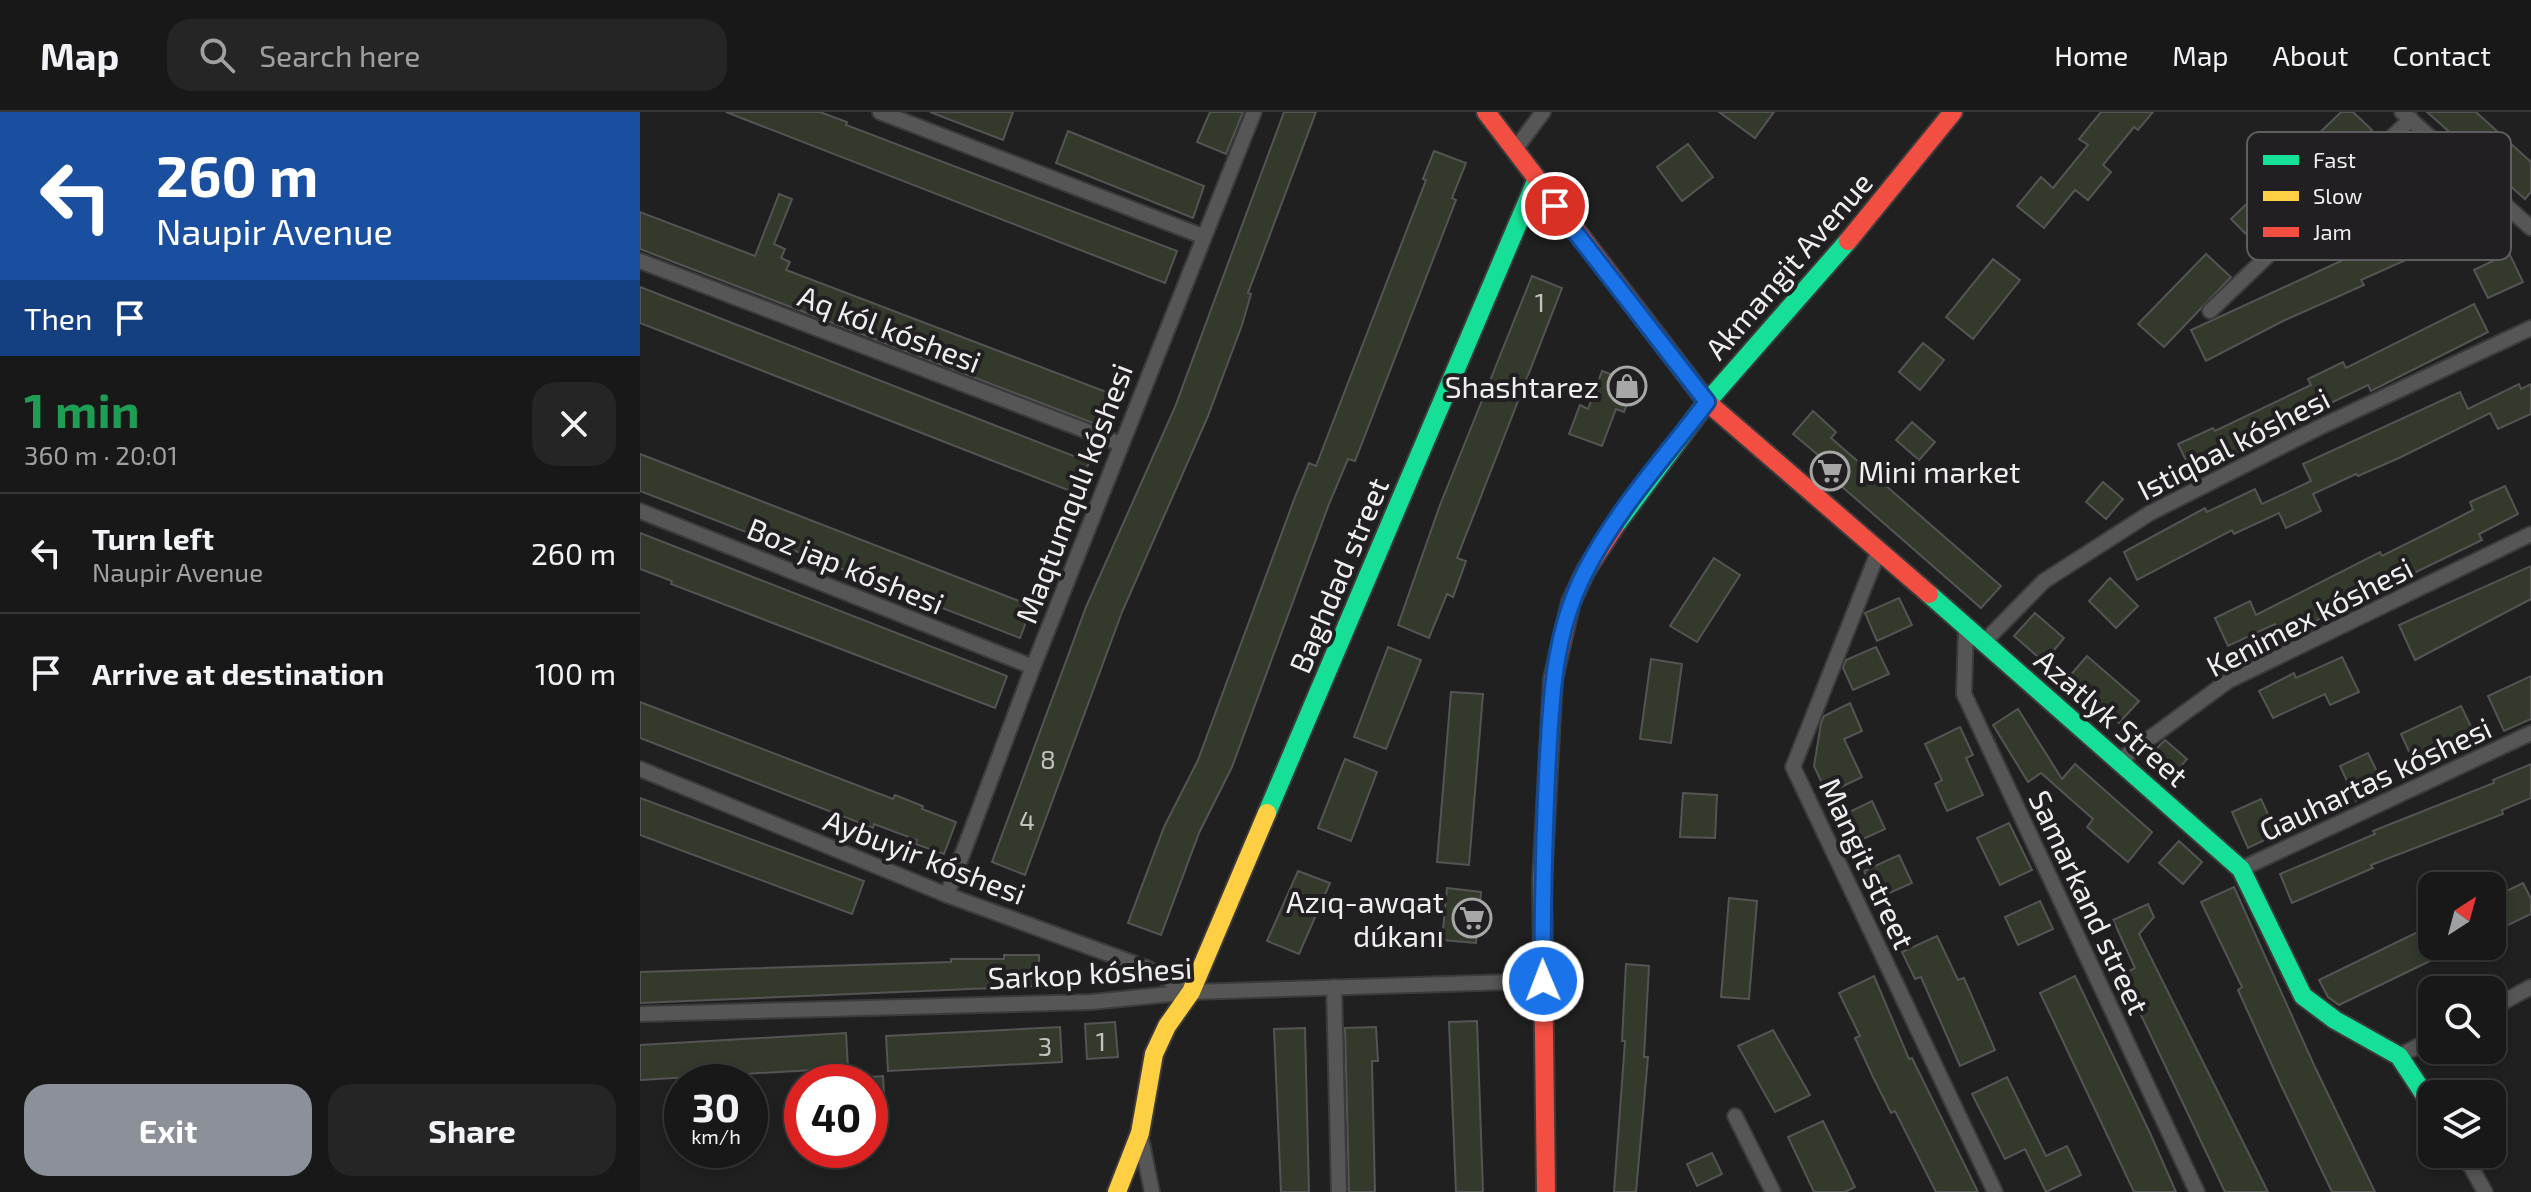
<!DOCTYPE html>
<html lang="en">
<head>
<meta charset="utf-8">
<style>
	:root { --surface:#181818; --page:#252525; --text:#f1f3f6; --muted:#9fa0a2; --line:#363737; --accent:#8c9099 }
	body { margin:0; font-family:"Exo 2",sans-serif; background:var(--page); color:var(--text); height:100vh; display:flex; flex-direction:column; font-size:30px; white-space:nowrap }
	* { box-sizing:border-box; margin:0 }
	p { font-size:26px; color:var(--muted) }
	.icon { flex:none; width:44px; height:44px; fill:none; stroke:currentColor; stroke-width:2; stroke-linecap:round; stroke-linejoin:round }
	.map { position:relative; flex:1; overflow:hidden }
	.panel { display:flex; flex-direction:column; background:var(--surface); width:640px }
	.panel>* { flex:none }
	.guide { background:#1a4fa0; color:#fff; overflow:hidden }
	.needle { width:52px; rotate:36deg }
	.buttons { position:absolute; left:1778px; top:760px; display:grid; gap:16px }
	.buttons a { display:grid; place-items:center; width:88px; height:88px; border-radius:16px; background:var(--surface); box-shadow:0 4px 12px #0003,0 0 0 2px var(--line); font-size:40px }
	.speed { position:absolute; left:24px; top:952px; display:flex; gap:16px; font-size:40px; font-weight:700; text-align:center }
	.speed>* { display:grid; place-content:center; width:104px; height:104px; border-radius:50%; background:var(--surface); box-shadow:0 4px 12px #0003,0 0 0 2px var(--line); line-height:1 }
	.speed small { font-size:20px; font-weight:400 }
	.speed .limit { border:12px solid #d22; background:#fff; color:#111 }
	.pin { position:absolute; display:grid; place-items:center; width:68px; height:68px; color:#fff; margin:-34px; border:4px solid #fff; border-radius:50%; box-shadow:0 2px 8px #0007 }
	.me { position:absolute; width:88px; margin:-44px; rotate:359deg; stroke-linejoin:round; filter:drop-shadow(0 0 6px #0008) }
	.turn { display:flex; align-items:center; gap:28px; height:168px; padding:0 24px; font-size:36px }
	.turn .icon { width:104px; height:104px; stroke-width:2.5 }
	.turn b { display:block; font-size:56px; line-height:68px }
	.then { display:flex; align-items:center; height:76px; padding:0 24px; background:#0003; gap:16px; font-size:30px }
	.round { display:grid; place-items:center; flex:none; width:84px; height:84px; border-radius:24px; background:var(--page) }
	.head { display:flex; align-items:center; justify-content:space-between; height:136px; padding:0 24px }
	h1 { font-size:48px; font-weight:700; line-height:60px; color:#1e9e55 }
	.button { display:flex; gap:16px; margin-top:auto; padding:16px 24px }
	.button a { flex:1; height:92px; border-radius:24px; background:var(--accent); color:#fff; font-size:32px; font-weight:700; line-height:92px; text-align:center }
	.button a+a { background:var(--page); color:var(--text) }
	ul { padding:0; list-style:none }
	li { display:flex; align-items:center; gap:24px; height:120px; padding:0 24px; border-top:2px solid var(--line) }
	li div { flex:1 }
	li b { display:block; font-size:30px }
	li em { font-style:normal }
	header { display:flex; align-items:center; gap:48px; box-sizing:border-box; height:112px; padding:0 40px; background:var(--surface); border-bottom:2px solid var(--line) }
	header strong { font-size:38px }
	nav { display:flex; gap:44px; margin-inline-start:auto; font-size:28px }
	.search { width:560px; height:72px; background:var(--page); display:flex; align-items:center; gap:20px; box-sizing:border-box; padding:0 28px; border-radius:24px; color:var(--muted); font-size:30px }
	main { display:flex; flex:1; min-height:0 }
	.map>svg:first-child { display:block }
	.building { fill:#333a2c; stroke:#535453; stroke-width:2 }
	.lines { fill:none; stroke-linecap:round; stroke-linejoin:round }
	.street-casing { stroke:#3c3b3c; stroke-width:18 }
	.fast-casing { stroke:#3c3b3c; stroke-width:22 }
	.slow-casing { stroke:#3c3b3c; stroke-width:22 }
	.jam-casing { stroke:#3c3b3c; stroke-width:22 }
	.street { stroke:#565656; stroke-width:14 }
	.fast { stroke:#16e098; stroke-width:18 }
	.slow { stroke:#ffcf43; stroke-width:18 }
	.jam { stroke:#f24e42; stroke-width:18 }
	.route-casing { stroke:#114b97; stroke-width:20 }
	.route { stroke:#1a73e8; stroke-width:14 }
	.labels { text-anchor:middle; dominant-baseline:central; stroke-width:8; stroke-linejoin:round; paint-order:stroke }
	.number-label { font-size:26px; fill:#c1c2bf }
	.street-label { font-size:30px; fill:#f0eff0; stroke:#211f21 }
	.poi-label { font-size:30px; fill:#f0eff0; stroke:#211f21; text-anchor:end }
	.key { fill:#211f21; stroke:#5f5d5f; stroke-width:2 }
	.key-label { font-size:22px; fill:#f0eff0 }
</style>
</head>
<body>
<header>
<strong>Map</strong>
<div class="search"><svg class="icon" aria-label="search" viewBox="0 0 24 24"><circle cx="10" cy="10" r="6"/><path d="M15 15l6 6"/></svg>Search here</div>
<nav><a>Home</a><a>Map</a><a>About</a><a>Contact</a></nav>
</header>
<main>
<section class="panel">
<div class="guide">
<div class="turn"><svg class="icon" aria-label="left" viewBox="0 0 24 24"><path d="M17 20v-9H6M10 6l-5 5 5 5"/></svg><div><b>260 m</b>Naupir Avenue</div></div>
<div class="then">Then<svg class="icon" aria-label="arrive" viewBox="0 0 24 24"><path d="M6 21V4h12l-3 4 3 4H6"/></svg></div>
</div>
<div class="head"><div><h1>1 min</h1><p>360 m · 20:01</p></div><a class="round"><svg class="icon" aria-label="close" viewBox="0 0 24 24"><path d="M6 6l12 12M18 6L6 18"/></svg></a></div>
<ul>
<li><svg class="icon" aria-label="left" viewBox="0 0 24 24"><path d="M17 20v-9H6M10 6l-5 5 5 5"/></svg><div><b>Turn left</b><p>Naupir Avenue</p></div><em>260 m</em></li>
<li><svg class="icon" aria-label="arrive" viewBox="0 0 24 24"><path d="M6 21V4h12l-3 4 3 4H6"/></svg><div><b>Arrive at destination</b></div><em>100 m</em></li>
</ul>
<div class="button"><a>Exit</a><a>Share</a></div>
</section>
<div class="map">
<svg width="1891" height="1080" viewBox="0 0 1891 1080">
	<rect width="100%" height="100%" fill="#202020"/>
	<g class="building">
		<path d="M86 0H180L207 10 206 13 537 139 525 171Z"/>
		<path d="M290 0H373L363 28Z"/>
		<path d="M570 0H603L586 42 557 30Z"/>
		<path d="M644 0H676L608 181 611 182 602 213 568 304 482 500 385 763 352 750 446 495 535 295Z"/>
		<path d="M1079 0H1134L1115 26Z"/>
		<path d="M1461 0H1513L1498 18 1494 15 1463 53 1471 60 1448 88 1435 78 1404 116 1377 94 1401 65 1413 76 1448 33 1439 27Z"/>
		<path d="M1701 0H1713L1732 18 1615 131 1591 107Z"/>
		<path d="M1787 0H1836L1891 50V80L1885 87Z"/>
		<path d="M428 19 564 74 553 106 416 51Z"/>
		<path d="M1048 32 1073 65 1042 89 1017 55Z"/>
		<path d="M794 39 826 51 812 86 816 88 715 349 708 347 689 392 592 655 559 721 521 823 488 811 524 715 558 648 655 385 669 351 676 354 786 68 783 67Z"/>
		<path d="M139 82 152 87 134 132 145 137 141 146 150 150 146 158 477 284 466 316 0 137V100L115 144Z"/>
		<path d="M1792 101 1806 130 1721 168 1724 173 1643 209 1566 249 1551 218 1714 143 1711 138Z"/>
		<path d="M1869 141 1883 170 1848 186 1834 158Z"/>
		<path d="M1566 142 1591 165 1524 235 1498 212Z"/>
		<path d="M1353 147 1380 168 1333 227 1306 205Z"/>
		<path d="M892 164 922 176 817 446 826 449 813 485 807 482 789 526 758 513 800 393Z"/>
		<path d="M0 175 449 350 438 382 0 211Z"/>
		<path d="M1834 192 1848 220 1731 279 1728 273 1674 299 1677 305 1552 361 1538 332 1573 316 1575 319 1671 273 1668 267 1703 250 1706 256Z"/>
		<path d="M1283 231 1304 248 1280 278 1259 260Z"/>
		<path d="M962 259 995 271 984 300 976 297 962 334 929 322 940 293 948 297Z"/>
		<path d="M1879 272 1881 277 1891 272V302L1858 317 1850 301 1759 346 1718 364 1716 362 1673 382 1681 399 1646 416 1639 401 1594 422 1592 418 1497 468 1484 440 1565 396 1567 400 1615 377 1622 392 1671 369 1663 352 1820 280 1828 297Z"/>
		<path d="M1173 299 1196 320 1191 326 1361 474 1341 496 1184 359 1190 353 1153 322Z"/>
		<path d="M1272 310 1295 330 1279 348 1256 328Z"/>
		<path d="M0 342 392 494 380 526 0 379Z"/>
		<path d="M1463 370 1483 387 1466 407 1446 390Z"/>
		<path d="M1865 374 1878 402 1839 422 1842 428 1642 525 1635 512 1588 534 1575 506 1610 489 1616 503 1740 440 1742 444 1794 418 1833 398 1830 390Z"/>
		<path d="M0 421 367 564 355 596 31 472 32 469 0 457Z"/>
		<path d="M1074 446 1100 463 1057 530 1030 514Z"/>
		<path d="M1891 454V487L1775 548 1759 513Z"/>
		<path d="M1470 466 1498 494 1476 516 1449 489Z"/>
		<path d="M1259 486 1272 513 1237 529 1225 501Z"/>
		<path d="M1395 501 1424 526 1404 550 1374 524Z"/>
		<path d="M748 535 781 548 746 637 714 625Z"/>
		<path d="M1236 535 1249 562 1213 578 1203 556 1206 548Z"/>
		<path d="M1447 544 1499 589 1479 611 1428 566Z"/>
		<path d="M1702 545 1719 580 1690 593 1685 582 1633 606 1619 579 1654 561 1656 566Z"/>
		<path d="M1011 547 1042 552 1031 631 1000 627Z"/>
		<path d="M1891 564V607L1864 619 1848 584Z"/>
		<path d="M811 580 843 582 829 753 797 750Z"/>
		<path d="M0 590 253 687 255 683 283 694 282 697 316 710 304 742 275 732 277 728 234 712 233 716 0 626Z"/>
		<path d="M1210 591 1222 619 1204 627 1222 665 1187 682 1174 654 1181 611 1184 604Z"/>
		<path d="M1821 594 1838 629 1777 657 1761 622Z"/>
		<path d="M1378 597 1422 667 1435 652 1512 720 1488 750 1447 715 1453 707 1401 661 1388 670 1353 613Z"/>
		<path d="M1320 615 1333 643 1326 646 1343 683 1307 699 1295 672 1302 668 1285 632Z"/>
		<path d="M1525 628 1547 647 1528 669 1504 649Z"/>
		<path d="M1728 641 1745 676 1716 689 1700 654Z"/>
		<path d="M705 647 737 660 711 729 678 716Z"/>
		<path d="M1891 652V686L1862 698 1863 702 1731 753 1733 756 1652 791 1640 762 1735 722 1733 719 1854 671 1853 668Z"/>
		<path d="M1043 681 1077 683 1075 726 1040 725Z"/>
		<path d="M0 686 224 769 212 802 0 723Z"/>
		<path d="M1621 687 1637 722 1608 736 1592 700Z"/>
		<path d="M1232 689 1245 717 1210 733 1197 706Z"/>
		<path d="M1369 711 1392 758 1360 773 1337 726Z"/>
		<path d="M1539 729 1562 750 1543 772 1519 751Z"/>
		<path d="M1259 743 1272 771 1236 787 1224 759Z"/>
		<path d="M658 759 690 771 659 842 627 829Z"/>
		<path d="M1883 771 1891 787V802L1862 816 1852 796V786Z"/>
		<path d="M1594 775 1674 953 1735 1080H1692L1641 973 1598 878 1602 875 1561 790Z"/>
		<path d="M807 776 841 780 836 831 802 828Z"/>
		<path d="M1089 786 1117 789 1109 887 1081 885Z"/>
		<path d="M1400 789 1413 817 1378 833 1365 805Z"/>
		<path d="M1508 792 1514 805 1499 822 1628 1080H1585L1503 907 1479 864 1495 856 1473 808Z"/>
		<path d="M1792 813V834H1821L1699 893 1688 885 1679 868Z"/>
		<path d="M1297 824 1318 868 1324 866 1355 938 1320 954 1281 865 1275 867 1262 840Z"/>
		<path d="M364 843H399V874L0 891V860L311 850V847H364Z"/>
		<path d="M986 852 1009 854 1004 945H1008L996 1080H974L985 929H982Z"/>
		<path d="M1234 864 1269 947 1272 946 1338 1080H1296L1255 999 1251 1001 1233 965 1215 926 1220 924 1199 881Z"/>
		<path d="M1435 864 1510 1021 1536 1080H1494L1412 906 1400 881Z"/>
		<path d="M837 909 843 1080H816L809 910Z"/>
		<path d="M475 910 478 945 447 947 445 912Z"/>
		<path d="M420 915 422 950 248 959 246 924Z"/>
		<path d="M736 915 738 949H732L735 1080H709L705 916Z"/>
		<path d="M665 916 669 1080H641L634 917Z"/>
		<path d="M1133 918 1170 983 1135 1000 1098 934Z"/>
		<path d="M206 921 208 956 0 968V933Z"/>
		<path d="M243 964 245 999 230 1000V965Z"/>
		<path d="M1367 965 1406 1044 1427 1034 1441 1063 1406 1080 1385 1037 1365 1047 1332 982Z"/>
		<path d="M1183 1009 1215 1075 1205 1080H1174L1148 1025Z"/>
		<path d="M1072 1041 1082 1062 1057 1074 1047 1052Z"/>
	</g>
	<g class="lines">
		<g class="street-casing">
			<g id="street">
				<path d="M240 0 562 124"/>
				<path d="M1762 0 1891 116"/>
				<path d="M874 39 903 0"/>
				<path d="M0 149 481 332"/>
				<path d="M1570 199 1771 7"/>
				<path d="M0 399 393 555"/>
				<path d="M1239 438 1153 655 1355 1080"/>
				<path d="M1326 515 1324 582 1557 1080"/>
				<path d="M1344 530 1404 469 1510 401 1680 315 1891 216"/>
				<path d="M1480 648 1588 569 1891 422"/>
				<path d="M0 657 307 783 507 856 551 880"/>
				<path d="M1601 757 1891 621"/>
				<path d="M307 783 393 555 614 0"/>
				<path d="M694 875 699 1080"/>
				<path d="M1852 896 1891 875"/>
				<path d="M0 902 451 890 551 880 903 869"/>
				<path d="M1759 944 1792 927"/>
				<path d="M1095 1004 1133 1080"/>
				<path d="M501 1026 512 1080"/>
				<path d="M1824 1042 1845 1080"/>
			</g>
		</g>
		<g class="fast-casing">
			<g id="fast">
				<path d="M975 414 1067 290 1208 129"/>
				<path d="M1289 482 1601 757 1663 884 1695 908 1759 944 1792 994"/>
				<path d="M627 701 896 69"/>
			</g>
		</g>
		<g class="slow-casing">
			<path id="slow" d="M477 1080 500 1021 514 942 527 914 551 880 627 701"/>
		</g>
		<g class="jam-casing">
			<g id="jam">
				<path d="M846 0 1067 290 1289 482"/>
				<path d="M1208 129 1313 0"/>
				<path d="M906 1080 902 769 913 567 931 490 945 460 975 414"/>
			</g>
		</g>
		<use href="#street" class="street"/>
		<use href="#fast" class="fast"/>
		<use href="#slow" class="slow"/>
		<use href="#jam" class="jam"/>
	</g>
	<g class="lines">
		<g class="route-casing">
			<path id="route" d="M903 869C902 800 904 732 907 663 911 594 912 525 944 462 975 400 1025 345 1067 290L915 94"/>
		</g>
		<use href="#route" class="route"/>
	</g>
	<defs>
		<g id="shop-ring" transform="scale(2)"><circle r="9.5" fill="#211f21" stroke="#a7a7a7" stroke-width="1.5"/><path d="M-5-2.5h2.3a2.7 3.5 0 0 1 5.4 0H5L5.5 6h-11ZM-1.5-2.5h3a1.5 2.3 0 0 0-3 0Z" fill="#a7a7a7"/></g>
		<g id="supermarket-ring" transform="scale(2)"><circle r="9.5" fill="#211f21" stroke="#a7a7a7" stroke-width="1.5"/><path d="M-6-5.5h2.5l.6 2H6L4.5 2H-2.5L-4.4-4H-6ZM-1.5 3.2a1.3 1.3 0 1 0 .1 0ZM3 3.2a1.3 1.3 0 1 0 .1 0Z" fill="#a7a7a7"/></g>
	</defs>
	<g fill-rule="evenodd">
		<use href="#shop-ring" x="987" y="274"/>
		<use href="#supermarket-ring" x="1190" y="359"/>
		<use href="#supermarket-ring" x="832" y="806"/>
	</g>
	<g class="labels">
		<g class="number-label">
			<text x="900" y="189">1</text>
			<text x="408" y="646">8</text>
			<text x="387" y="707">4</text>
			<text x="461" y="928">1</text>
			<text x="405" y="933">3</text>
		</g>
		<g class="street-label">
			<text transform="translate(1148 153) rotate(-49)">Akmangit Avenue</text>
			<text transform="translate(250 216) rotate(21)">Aq kól kóshesi</text>
			<text transform="translate(1593 331) rotate(-27)">Istiqbal kóshesi</text>
			<text transform="translate(433 381) rotate(-69)">Maqtumqulı kóshesi</text>
			<text transform="translate(206 453) rotate(22)">Boz jap kóshesi</text>
			<text transform="translate(698 463) rotate(-67)">Baghdad street</text>
			<text transform="translate(1669 504) rotate(-27)">Kenimex kóshesi</text>
			<text transform="translate(1472 605) rotate(41)">Azatlyk Street</text>
			<text transform="translate(1735 666) rotate(-25)">Gauhartas kóshesi</text>
			<text transform="translate(285 744) rotate(21)">Aybuyir kóshesi</text>
			<text transform="translate(1228 751) rotate(65)">Mangit street</text>
			<text transform="translate(1450 790) rotate(65)">Samarkand street</text>
			<text transform="translate(450 860) rotate(-3)">Sarkop kóshesi</text>
		</g>
		<g class="poi-label">
			<text x="959" y="274">Shashtarez</text>
			<text x="1218" y="359" text-anchor="start">Mini market</text>
			<text x="804" y="789">Azıq-awqat<tspan x="804" dy="34">dúkanı</tspan></text>
		</g>
	</g>
	<rect x="1607" y="20" width="264" height="128" rx="12" class="key"/>
	<rect x="1623" y="43" width="36" height="10" fill="#16e098"/>
	<rect x="1623" y="79" width="36" height="10" fill="#ffcf43"/>
	<rect x="1623" y="115" width="36" height="10" fill="#f24e42"/>
	<g class="key-label">
		<text x="1673" y="56">Fast</text>
		<text x="1673" y="92">Slow</text>
		<text x="1673" y="128">Jam</text>
	</g>
</svg>
<div class="buttons">
<a><svg class="needle" viewBox="-14 -14 28 28"><path d="M0-13l5 13h-10z" fill="#e53935"/><path d="M0 13l5-13h-10z" fill="#9fa0a2"/></svg></a>
<a><svg class="icon" aria-label="search" viewBox="0 0 24 24"><circle cx="10" cy="10" r="6"/><path d="M15 15l6 6"/></svg></a>
<a><svg class="icon" aria-label="layers" viewBox="0 0 24 24"><path d="M12 4l9 5-9 5-9-5zM3 14l9 5 9-5"/></svg></a>
</div>
<div class="speed"><div>30<small>km/h</small></div><div class="limit">40</div></div>
<div class="pin" style="left:915px;top:94px;background:#d93025"><svg class="icon" aria-label="arrive" viewBox="0 0 24 24"><path d="M6 21V4h12l-3 4 3 4H6"/></svg></div>
<svg class="me" style="left:903px;top:869px" viewBox="-20 -20 40 40"><circle r="17" fill="#1a73e8" stroke="#fff" stroke-width="3"/><path d="M0-11L8 9 0 5-8 9z" fill="#fff"/></svg>
</div>
</main>
</body>
</html>
